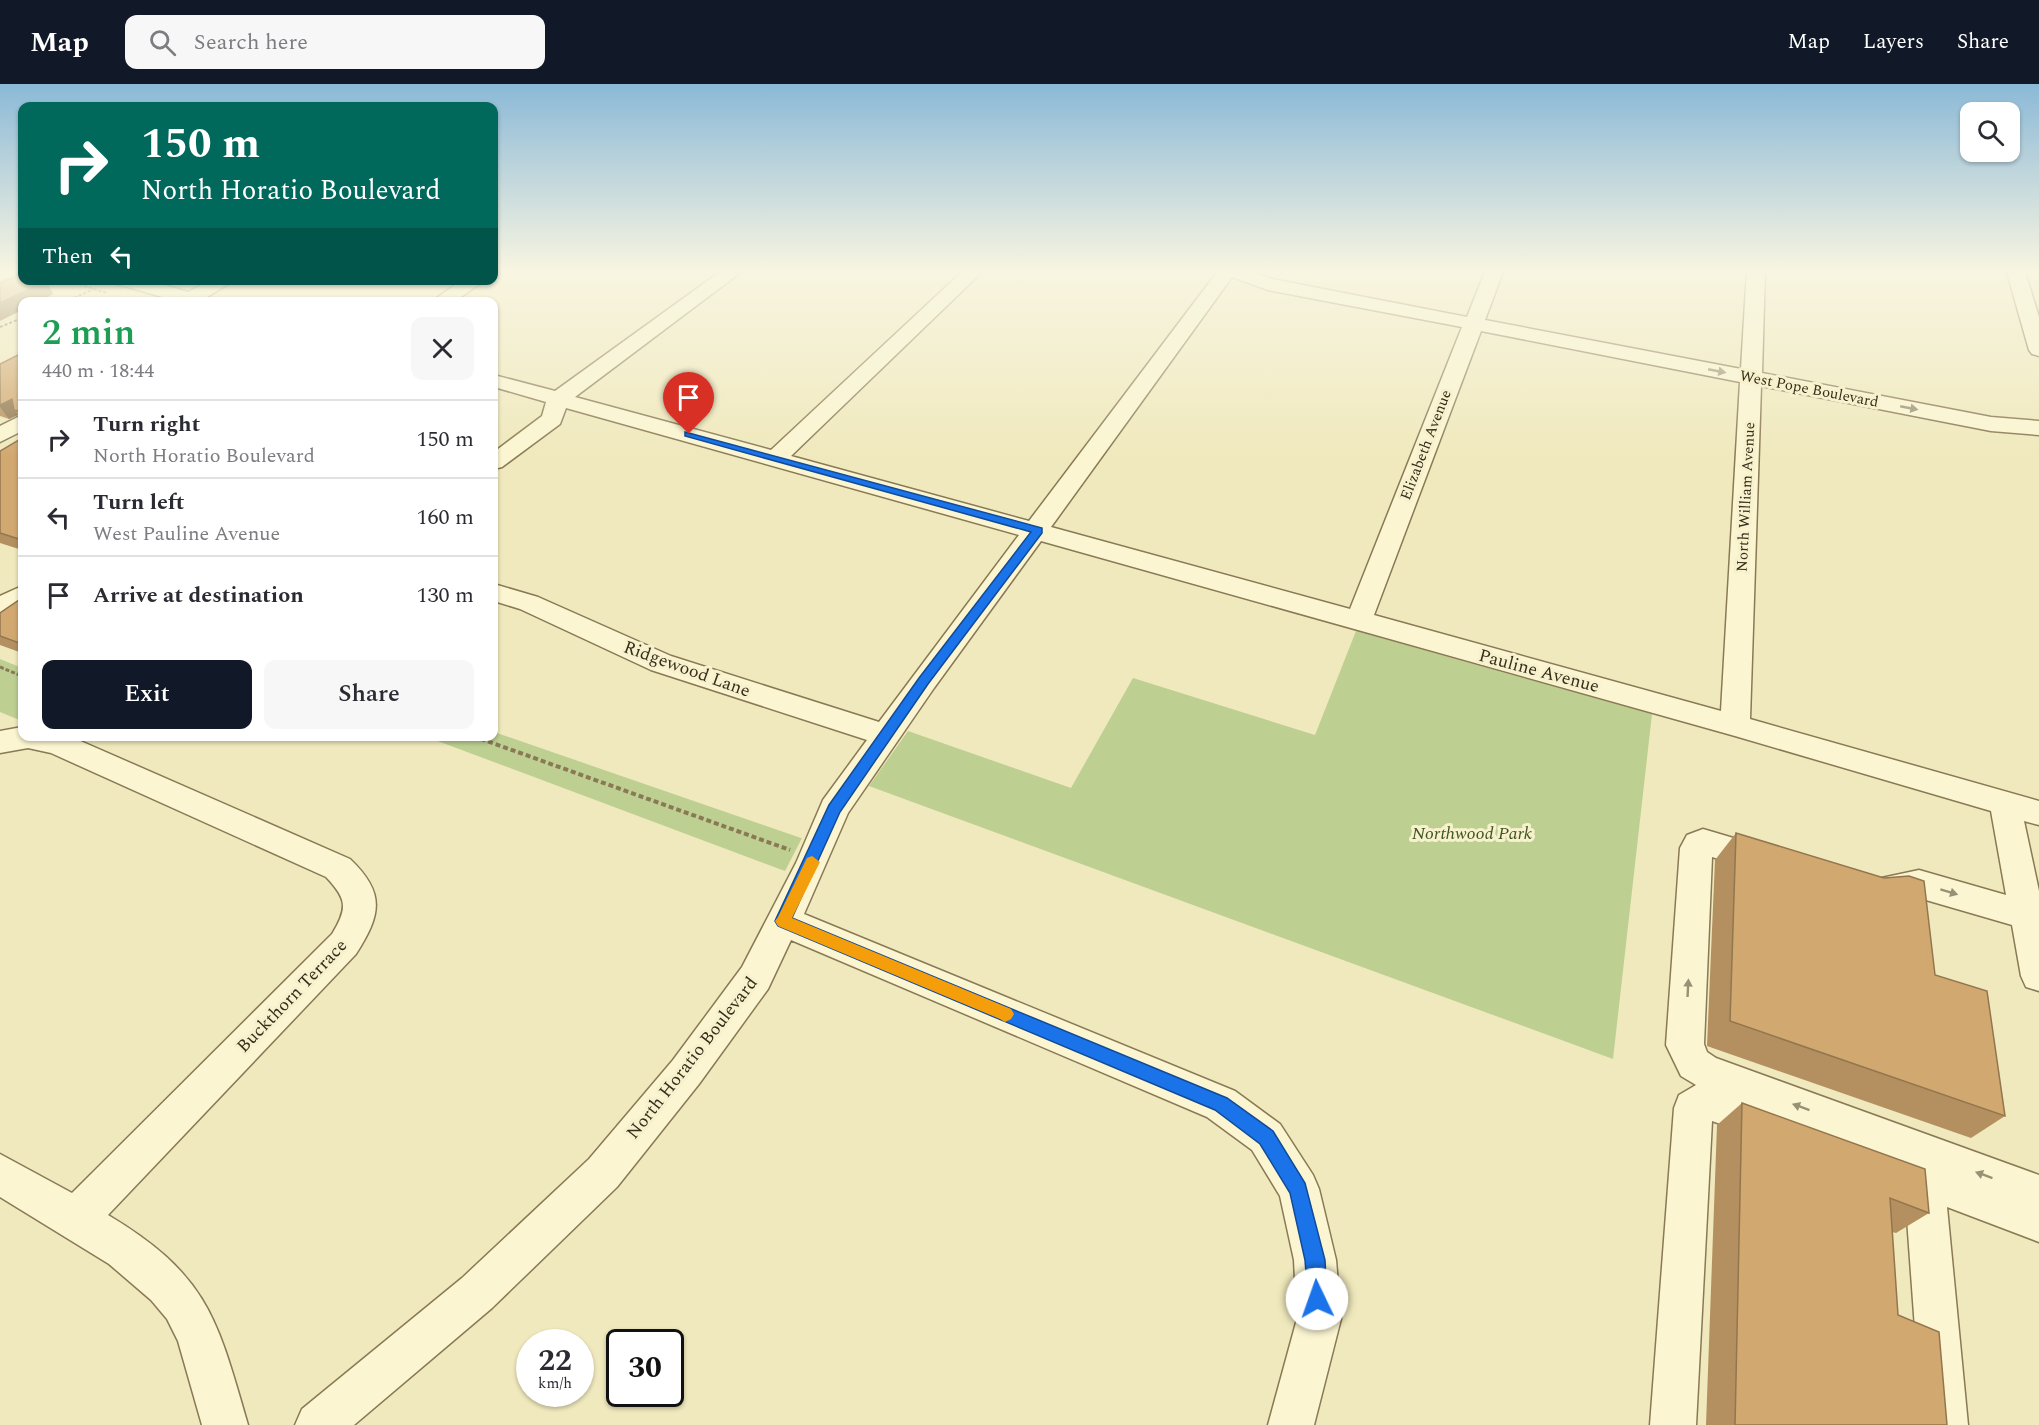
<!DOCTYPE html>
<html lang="en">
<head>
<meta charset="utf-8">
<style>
	:root { --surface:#fff; --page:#f7f7f7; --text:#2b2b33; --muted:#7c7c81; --line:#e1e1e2; --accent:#111827 }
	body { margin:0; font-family:Spectral,serif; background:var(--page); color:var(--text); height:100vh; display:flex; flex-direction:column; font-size:22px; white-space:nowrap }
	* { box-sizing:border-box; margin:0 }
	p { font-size:20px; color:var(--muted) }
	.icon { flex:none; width:33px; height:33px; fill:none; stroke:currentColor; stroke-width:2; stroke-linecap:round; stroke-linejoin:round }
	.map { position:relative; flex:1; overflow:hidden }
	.side { position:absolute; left:18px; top:213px; width:480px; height:444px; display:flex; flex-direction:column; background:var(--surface); border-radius:12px; box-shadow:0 2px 4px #0004 }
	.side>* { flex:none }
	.guide { position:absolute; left:18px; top:18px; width:480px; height:183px; border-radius:12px; box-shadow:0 2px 4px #0004; background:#00695c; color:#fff; overflow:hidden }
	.buttons { position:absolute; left:1960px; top:18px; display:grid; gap:12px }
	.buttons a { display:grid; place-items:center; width:60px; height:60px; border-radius:12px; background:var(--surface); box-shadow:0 2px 4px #0004; font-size:30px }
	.speed { position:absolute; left:516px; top:1245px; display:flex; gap:12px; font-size:30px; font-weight:700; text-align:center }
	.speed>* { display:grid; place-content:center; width:78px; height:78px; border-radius:50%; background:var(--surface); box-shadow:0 2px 4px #0004; line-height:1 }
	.speed small { font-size:15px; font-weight:400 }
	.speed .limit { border:3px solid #111; border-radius:9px; background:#fff; color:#111 }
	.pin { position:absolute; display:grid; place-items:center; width:51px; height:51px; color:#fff; margin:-62px -26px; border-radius:50% 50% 50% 0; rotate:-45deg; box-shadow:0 0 6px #0007 }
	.pin .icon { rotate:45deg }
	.me { position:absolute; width:66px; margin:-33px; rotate:357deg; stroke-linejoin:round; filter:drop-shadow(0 0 4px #0008) }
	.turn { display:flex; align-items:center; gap:21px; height:126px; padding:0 24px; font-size:27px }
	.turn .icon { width:78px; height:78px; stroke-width:2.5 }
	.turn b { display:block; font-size:42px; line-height:51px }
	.then { display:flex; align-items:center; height:57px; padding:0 24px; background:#0003; gap:12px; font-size:22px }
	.round { display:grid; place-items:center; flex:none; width:63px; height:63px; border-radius:12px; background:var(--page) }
	.headline { display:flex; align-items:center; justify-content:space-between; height:102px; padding:0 24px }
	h1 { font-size:36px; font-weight:600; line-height:45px; color:#1e9e55 }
	.cta { display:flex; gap:12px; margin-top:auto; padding:12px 24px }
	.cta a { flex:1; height:69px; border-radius:12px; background:var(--accent); color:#fff; font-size:24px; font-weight:600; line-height:69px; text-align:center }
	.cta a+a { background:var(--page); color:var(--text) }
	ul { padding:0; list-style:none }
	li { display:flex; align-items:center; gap:18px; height:78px; padding:0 24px; border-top:2px solid var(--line) }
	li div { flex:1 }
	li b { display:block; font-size:22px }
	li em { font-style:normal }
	header { display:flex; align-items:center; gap:36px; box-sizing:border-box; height:84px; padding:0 30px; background:var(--accent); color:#fff }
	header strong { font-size:28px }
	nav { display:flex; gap:33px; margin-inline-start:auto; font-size:21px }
	.search { width:420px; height:54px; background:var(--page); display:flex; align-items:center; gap:15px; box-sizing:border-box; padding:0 21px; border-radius:12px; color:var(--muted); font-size:22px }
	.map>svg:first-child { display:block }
	.green { fill:#bdcf91 }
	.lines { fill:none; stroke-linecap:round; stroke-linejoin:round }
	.minor-casing { stroke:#897955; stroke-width:3 }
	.path-far2 { stroke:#897955; stroke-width:2; stroke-dasharray:3 2; stroke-linecap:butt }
	.path-far1 { stroke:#897955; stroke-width:3; stroke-dasharray:4 2; stroke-linecap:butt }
	.path { stroke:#897955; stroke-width:4; stroke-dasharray:5 3; stroke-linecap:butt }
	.minor { fill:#fbf5d1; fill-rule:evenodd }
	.wall { fill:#b49060 }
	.shaded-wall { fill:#92764e }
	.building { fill:#d1a870; stroke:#92764e; stroke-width:1.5 }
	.oneway { fill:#999176 }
	.route { fill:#1a73e8; stroke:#114b97; stroke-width:1.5 }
	.slow { fill:#f59e0b }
	.labels { text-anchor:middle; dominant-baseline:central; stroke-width:6; stroke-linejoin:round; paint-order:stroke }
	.far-street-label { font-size:15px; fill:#372d1b; stroke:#f7f2cd }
	.street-label { font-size:18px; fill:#372d1b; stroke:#f7f2cd }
	.park-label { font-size:18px; font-style:italic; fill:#3f5520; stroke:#f7f2cd }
</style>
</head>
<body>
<header>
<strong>Map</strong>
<div class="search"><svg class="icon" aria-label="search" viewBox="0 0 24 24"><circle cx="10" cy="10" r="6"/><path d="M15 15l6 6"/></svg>Search here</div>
<nav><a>Map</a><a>Layers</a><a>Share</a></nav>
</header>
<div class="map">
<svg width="2039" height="1341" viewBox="0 0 2039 1341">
	<rect width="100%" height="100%" fill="#f0e9bd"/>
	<g class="green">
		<path d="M1356 547 1652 630 1613 975 869 702 908 647 1071 704 1133 594 1315 651Z"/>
		<path d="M0 575 22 584V637L0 628Z"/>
		<path d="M494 648 801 754H802L785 787 427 653 494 652Z"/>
	</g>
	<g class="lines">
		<g class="minor-casing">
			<g id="minor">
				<path d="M724 185H745L575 313 771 366 965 185H985L791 372 1029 437 1218 187 1217 185H1244L1272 195 1467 233 1486 185H1504L1485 236 1741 285 1747 185H1765L1762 289 1991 333 2039 337V351L1991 347 1761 302 1750 635 2039 717V741L2024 737 2039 807V907L2026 903 2021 892 2012 841 1919 814 1884 820 1872 816 1867 806 1872 796 1919 786 2006 811 1991 727 1735 652 1041 457 934 604 848 729 804 830 1235 1007 1280 1040 1313 1091 1319 1105 1336 1176 1341 1235 1314 1341H1268L1297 1235 1294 1176 1280 1112 1252 1066 1207 1033 791 856 768 905 699 1000 617 1103 492 1224 354 1341H295L302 1325 462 1194 589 1075 673 976 742 883 796 779 823 716 867 656 651 586 520 525 494 517V500L538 513 671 572 879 638 1019 451 566 324 560 340 502 383 494 385V368L542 332 546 318 494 303V291L555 307ZM1232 193 1268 206 1462 243 1350 525 1051 443ZM1481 247 1740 298 1721 627 1374 531Z"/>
				<path d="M2006 185H2024L2039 233V272L2032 270 2029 266Z"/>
				<path d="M115 196H147L188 208 211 196H235L207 213 212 218H180L117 200Z"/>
				<path d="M462 196H485L454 218H431Z"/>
				<path d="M22 331V347L0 358V342Z"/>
				<path d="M22 502V522L0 533V512Z"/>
				<path d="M22 643V652H69L350 775C386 809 381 831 356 870L108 1131C208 1191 217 1234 248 1341H202L178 1257 167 1235 151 1216 109 1180 0 1113V1070L72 1109 332 850C348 824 347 815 326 793L51 669 28 664 0 669V647Z"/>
				<path d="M1703 745 1774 766 1778 775 1774 784 1762 788 1712 773 1704 960 1707 968 1716 974 2039 1091V1158L1947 1123 1968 1341H1922L1905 1107 1873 1095 1867 1081 1872 1068 1793 1038 1788 1053 1774 1059 1712 1037 1696 1341H1650L1674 1024 1679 1011 1696 1001 1681 992 1666 961 1680 764 1687 751Z"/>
			</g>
		</g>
		<g class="path-far2">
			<path d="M65 196 107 209"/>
			<path d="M65 218 94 205"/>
			<path d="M0 243 22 234"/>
		</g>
		<path class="path-far1" d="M0 583 22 592"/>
		<path class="path" d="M473 652 790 766"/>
		<use href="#minor" class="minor"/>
	</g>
	<g class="wall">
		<path d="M22 269V337L18 331 9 335 0 332V280Z"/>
		<path d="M22 354V466L0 459V367Z"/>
		<path d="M22 514V569L0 561V529Z"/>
		<path d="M1736 749 1935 891 2005 1032 1971 1054 1707 962 1715 776Z"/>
		<path d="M1742 1019 1929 1129 1896 1149 1892 1148 1898 1231 1947 1341H1706L1717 1041Z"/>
	</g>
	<g class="shaded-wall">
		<path d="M44 196H46L53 210 39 218H22V226L0 237V219Z"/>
		<path d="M12 315 14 326 18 331 9 335 0 323V321Z"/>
	</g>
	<g class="building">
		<path d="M22 189V196H44V198L0 219V199Z"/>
		<path d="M135 215 142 218H130Z"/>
		<path d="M22 269V328L14 326 12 315 0 321V280Z"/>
		<path d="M22 354V456L0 449V367Z"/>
		<path d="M22 514V560L0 552V529Z"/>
		<path d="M1736 749 1884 794 1909 792 1924 797 1935 891 1987 907 2005 1032 1730 937Z"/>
		<path d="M1742 1019 1925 1085 1929 1129 1890 1114 1898 1231 1939 1248 1947 1341H1735Z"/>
	</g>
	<defs><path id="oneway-solid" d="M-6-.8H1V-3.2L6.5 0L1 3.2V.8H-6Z" transform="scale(1.5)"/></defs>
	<g class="oneway">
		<use href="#oneway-solid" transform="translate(1717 287) rotate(11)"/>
		<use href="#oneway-solid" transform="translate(1909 324) rotate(11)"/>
		<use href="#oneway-solid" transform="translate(1949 808) rotate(17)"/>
		<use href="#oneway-solid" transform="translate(1688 904) rotate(-87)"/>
		<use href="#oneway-solid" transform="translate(1801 1023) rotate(-160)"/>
		<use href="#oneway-solid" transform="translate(1984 1091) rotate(-160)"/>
	</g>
	<linearGradient id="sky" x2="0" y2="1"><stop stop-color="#8bb9d7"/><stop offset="0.5" stop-color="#f8f5e1"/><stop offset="1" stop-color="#f8f5e1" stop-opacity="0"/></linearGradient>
	<rect width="2039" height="373" fill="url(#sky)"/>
	<path class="route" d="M685 348 1042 444V449L928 600 840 728 792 834 1227 1014 1273 1047 1305 1099 1325 1176 1327 1215 1324 1222 1317 1225 1311 1222 1308 1215 1305 1176 1290 1109 1260 1060 1215 1026 778 842 775 837 829 721 919 594 1031 448 685 352Z"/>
	<path class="slow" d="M812 772 820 778 792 834 1011 925 1014 930 1011 935 1005 938 1000 935 778 842 775 837 778 833 807 774Z"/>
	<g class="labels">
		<g class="far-street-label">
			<text transform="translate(1809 305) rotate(11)">West Pope Boulevard</text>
			<text transform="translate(1426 361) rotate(-69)">Elizabeth Avenue</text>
			<text transform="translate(1746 413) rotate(-87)">North William Avenue</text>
		</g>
		<g class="street-label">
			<text transform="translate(687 585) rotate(20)">Ridgewood Lane</text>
			<text transform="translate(1539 587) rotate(15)">Pauline Avenue</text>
			<text transform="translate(292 912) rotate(-46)">Buckthorn Terrace</text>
			<text transform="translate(692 974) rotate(-52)">North Horatio Boulevard</text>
		</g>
		<g class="park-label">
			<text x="1472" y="749">Northwood Park</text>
		</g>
	</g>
</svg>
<div class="buttons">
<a><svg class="icon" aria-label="search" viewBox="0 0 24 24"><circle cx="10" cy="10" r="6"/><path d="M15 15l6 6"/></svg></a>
</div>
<div class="speed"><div>22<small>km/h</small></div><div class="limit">30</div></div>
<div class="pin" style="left:689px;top:350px;background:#d93025"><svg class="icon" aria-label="arrive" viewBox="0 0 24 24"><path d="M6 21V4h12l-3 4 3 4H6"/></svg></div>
<svg class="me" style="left:1317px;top:1215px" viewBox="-20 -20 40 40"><circle r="19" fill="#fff"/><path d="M0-13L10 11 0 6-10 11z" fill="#1a73e8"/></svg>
<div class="guide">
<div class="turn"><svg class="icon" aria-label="right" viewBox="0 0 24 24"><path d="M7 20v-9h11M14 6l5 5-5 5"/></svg><div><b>150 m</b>North Horatio Boulevard</div></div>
<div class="then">Then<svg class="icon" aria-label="left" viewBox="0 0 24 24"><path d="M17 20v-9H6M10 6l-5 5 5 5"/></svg></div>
</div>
<section class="side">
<div class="headline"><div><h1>2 min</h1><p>440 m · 18:44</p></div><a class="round"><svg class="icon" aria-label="close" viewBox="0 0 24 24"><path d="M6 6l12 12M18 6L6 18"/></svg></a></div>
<ul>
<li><svg class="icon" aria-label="right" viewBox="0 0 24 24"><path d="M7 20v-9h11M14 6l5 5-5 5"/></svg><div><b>Turn right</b><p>North Horatio Boulevard</p></div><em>150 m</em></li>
<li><svg class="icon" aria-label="left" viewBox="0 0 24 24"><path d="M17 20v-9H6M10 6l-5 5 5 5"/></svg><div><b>Turn left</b><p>West Pauline Avenue</p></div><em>160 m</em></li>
<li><svg class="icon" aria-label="arrive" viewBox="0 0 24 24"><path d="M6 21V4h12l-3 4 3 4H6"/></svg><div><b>Arrive at destination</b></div><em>130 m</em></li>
</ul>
<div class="cta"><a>Exit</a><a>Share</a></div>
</section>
</div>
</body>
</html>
